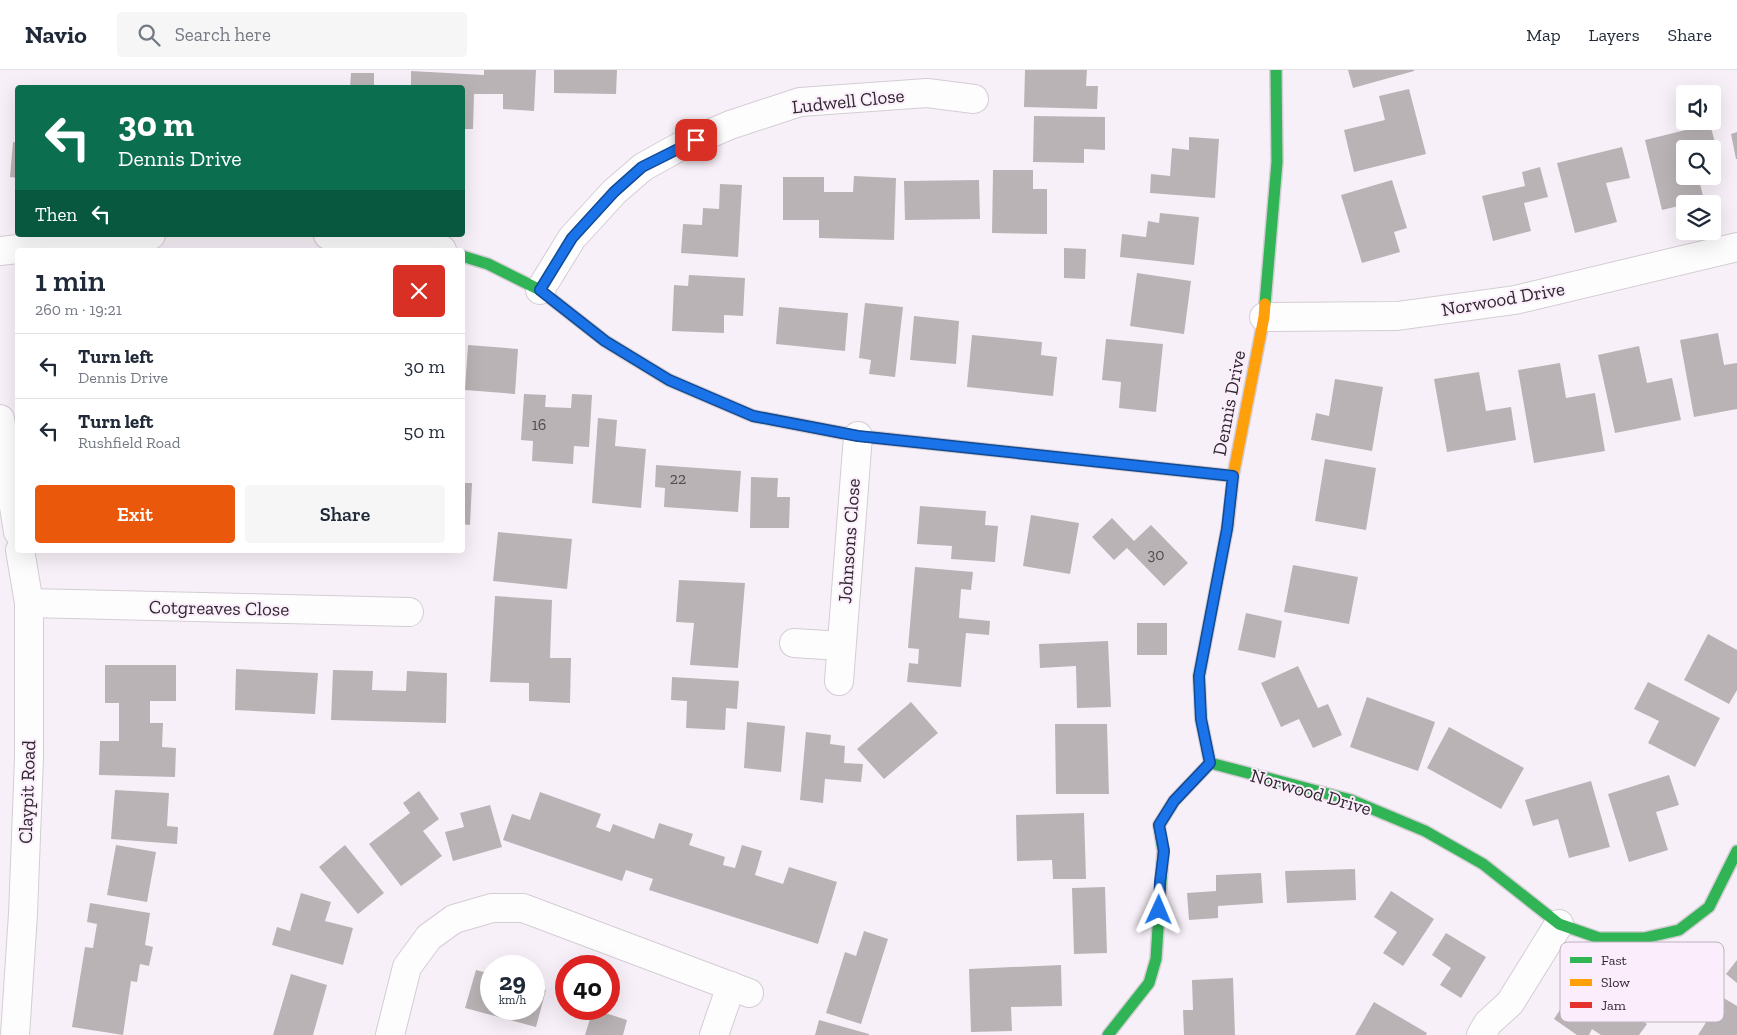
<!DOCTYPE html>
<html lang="en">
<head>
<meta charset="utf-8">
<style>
	:root { --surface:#fff; --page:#f6f6f7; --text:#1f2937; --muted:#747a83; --line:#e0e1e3; --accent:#ea580c }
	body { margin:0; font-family:"Zilla Slab",serif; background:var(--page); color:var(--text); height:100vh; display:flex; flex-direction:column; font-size:19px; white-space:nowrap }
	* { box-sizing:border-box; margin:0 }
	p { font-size:16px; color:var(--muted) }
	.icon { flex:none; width:28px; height:28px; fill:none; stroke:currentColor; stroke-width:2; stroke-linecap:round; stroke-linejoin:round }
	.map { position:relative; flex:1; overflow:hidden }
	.panel { position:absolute; left:15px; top:178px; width:450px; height:305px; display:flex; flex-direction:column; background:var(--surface); border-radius:5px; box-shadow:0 5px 20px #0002 }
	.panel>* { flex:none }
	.top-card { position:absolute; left:15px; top:15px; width:450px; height:152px; border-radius:5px; box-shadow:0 5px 20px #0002; background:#0b6e4f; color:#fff; overflow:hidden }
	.tools { position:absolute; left:1676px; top:15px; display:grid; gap:10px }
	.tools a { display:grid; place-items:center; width:45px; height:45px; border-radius:5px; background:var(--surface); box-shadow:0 5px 20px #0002; font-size:25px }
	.speed { position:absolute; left:480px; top:885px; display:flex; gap:10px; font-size:25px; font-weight:700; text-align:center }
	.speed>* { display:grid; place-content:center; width:65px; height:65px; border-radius:50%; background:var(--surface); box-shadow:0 5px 20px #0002; line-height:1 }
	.speed small { font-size:12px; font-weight:400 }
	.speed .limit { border:8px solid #d22; background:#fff; color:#111 }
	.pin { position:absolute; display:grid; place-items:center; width:42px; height:42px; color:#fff; margin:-21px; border-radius:10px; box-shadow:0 2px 8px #0006 }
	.me { position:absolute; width:55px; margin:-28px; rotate:1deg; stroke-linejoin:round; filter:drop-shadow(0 0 4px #0008) }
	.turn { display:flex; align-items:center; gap:18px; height:105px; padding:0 20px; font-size:22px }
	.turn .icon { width:65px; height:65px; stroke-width:2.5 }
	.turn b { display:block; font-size:35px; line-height:42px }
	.then { display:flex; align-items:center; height:48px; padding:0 20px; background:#0003; gap:10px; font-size:19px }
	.round { display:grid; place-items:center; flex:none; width:52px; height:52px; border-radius:5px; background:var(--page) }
	.headline { display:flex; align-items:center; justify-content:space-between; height:85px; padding:0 20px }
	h1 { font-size:30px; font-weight:600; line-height:38px }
	.action { display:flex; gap:10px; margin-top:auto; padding:10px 20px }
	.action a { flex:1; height:58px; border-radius:5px; background:var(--accent); color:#fff; font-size:20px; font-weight:600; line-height:58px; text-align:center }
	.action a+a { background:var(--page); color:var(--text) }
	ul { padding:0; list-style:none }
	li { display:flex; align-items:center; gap:15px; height:65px; padding:0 20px; border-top:1px solid var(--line) }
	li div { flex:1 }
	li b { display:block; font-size:19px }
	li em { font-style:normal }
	header { display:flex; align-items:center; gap:30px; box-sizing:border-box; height:70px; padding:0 25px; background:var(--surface); border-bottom:1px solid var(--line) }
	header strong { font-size:24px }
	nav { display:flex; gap:28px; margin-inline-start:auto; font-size:18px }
	.search { width:350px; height:45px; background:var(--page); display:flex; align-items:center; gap:12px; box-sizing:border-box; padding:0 18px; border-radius:5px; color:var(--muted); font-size:19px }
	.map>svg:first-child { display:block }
	.building { fill:#bab3b5 }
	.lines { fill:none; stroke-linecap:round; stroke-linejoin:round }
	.street-casing { stroke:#d4cdd4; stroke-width:30 }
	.fast-casing { stroke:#d4cdd4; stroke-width:14 }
	.slow-casing { stroke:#d4cdd4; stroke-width:14 }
	.jam-casing { stroke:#d4cdd4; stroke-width:14 }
	.street { stroke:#fefdfe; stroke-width:28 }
	.fast { stroke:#30b455; stroke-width:11 }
	.slow { stroke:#ff9f0a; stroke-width:11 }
	.jam { stroke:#e5322d; stroke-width:11 }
	.route-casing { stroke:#114b97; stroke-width:12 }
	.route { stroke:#1a73e8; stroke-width:9 }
	.labels { text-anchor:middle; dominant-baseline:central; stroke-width:4; stroke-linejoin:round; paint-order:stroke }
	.number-label { font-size:16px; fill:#514b50 }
	.street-label { font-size:19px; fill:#2e282e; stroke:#fbedfc }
	.key { fill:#fbedfc; stroke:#beb2be; stroke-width:1 }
	.key-label { font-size:14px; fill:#2e282e }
</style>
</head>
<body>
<header>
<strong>Navio</strong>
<div class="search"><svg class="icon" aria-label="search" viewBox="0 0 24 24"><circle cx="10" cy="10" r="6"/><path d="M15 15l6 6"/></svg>Search here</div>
<nav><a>Map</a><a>Layers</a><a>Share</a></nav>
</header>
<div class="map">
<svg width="1737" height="965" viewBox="0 0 1737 965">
	<rect width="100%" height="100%" fill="#f8f0f8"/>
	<g class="building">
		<path d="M484 0H536L534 41 503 39V24H474L473 59H462V18H411V1L484 5Z"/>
		<path d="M554 0H617L616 24 554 23Z"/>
		<path d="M1025 0H1087L1086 16H1098L1097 39 1024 37Z"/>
		<path d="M1348 0H1414V1L1353 18Z"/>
		<path d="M351 3H374V18H350Z"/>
		<path d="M1409 19 1426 84 1354 102 1344 60 1385 50 1379 26Z"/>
		<path d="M1034 46 1105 47V80L1084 79V93L1033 92Z"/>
		<path d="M1710 54 1718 84 1712 86V79H1685V106H1698L1704 130 1662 140 1645 70Z"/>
		<path d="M1737 62V89H1736L1731 64Z"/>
		<path d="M1189 67 1219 69 1215 128 1150 123 1151 104 1170 106 1172 78 1189 80Z"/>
		<path d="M13 72 18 73V108L10 107Z"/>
		<path d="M1622 77 1630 108 1606 113 1617 152 1575 163 1557 93Z"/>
		<path d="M1540 97 1548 127 1524 133 1531 161 1493 171 1482 126 1525 116 1522 102Z"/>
		<path d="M993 100H1033V119H1047V164L992 163Z"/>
		<path d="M854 106 896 108 894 170 819 168V150H783V107H824V122H853Z"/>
		<path d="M979 110 980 149 905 150 904 111Z"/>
		<path d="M1392 110 1407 158 1394 162 1400 182 1362 193 1341 125Z"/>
		<path d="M720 114 742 115 738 187 681 183 683 154 702 155 703 138 719 139Z"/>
		<path d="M1160 143 1199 147 1194 195 1120 187 1122 164 1146 167 1148 151 1159 153Z"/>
		<path d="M1064 178 1086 179 1085 209 1064 208Z"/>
		<path d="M1137 203 1191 211 1184 264 1130 256Z"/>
		<path d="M689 205 745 208 743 246 724 245V263L672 261 674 215 688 216Z"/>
		<path d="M865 233 903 237 895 307 869 304 871 290 859 288Z"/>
		<path d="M779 237 848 243 845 281 776 274Z"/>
		<path d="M914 246 959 251 956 294 910 290Z"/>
		<path d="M1718 263 1724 295 1737 293V339L1694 347 1680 270Z"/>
		<path d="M972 265 1042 272 1041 285 1057 287 1053 326 967 317Z"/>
		<path d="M1106 269 1163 274 1156 342 1119 338 1121 312 1102 310Z"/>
		<path d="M468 275 518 279 515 324 465 320Z"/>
		<path d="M1639 276 1647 313 1672 308 1681 350 1615 363 1598 285Z"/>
		<path d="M1560 293 1566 328 1595 323 1605 381 1534 393 1518 300Z"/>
		<path d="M1479 302 1486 341 1511 337 1516 370 1447 382 1434 309Z"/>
		<path d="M1335 309 1383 317 1372 381 1311 370 1316 343 1329 346Z"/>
		<path d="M524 324 546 325 545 337 571 338 572 324 592 325 589 377 574 376 573 394 532 391 533 371 521 370Z"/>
		<path d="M598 348 617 350 615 376 646 379 641 438 592 433Z"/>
		<path d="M1325 389 1376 398 1366 460 1315 451Z"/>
		<path d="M656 395 741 401 738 442 664 437 665 418 655 417Z"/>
		<path d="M751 407 778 408 777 427H790L789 458H750Z"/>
		<path d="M462 413H472L470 455 462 454Z"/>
		<path d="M920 436 986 441 985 455 998 456 995 492 951 489 952 476 917 474Z"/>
		<path d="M1031 445 1079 453 1070 504 1023 496Z"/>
		<path d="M1112 448 1134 471 1151 455 1188 493 1164 516 1127 478 1114 490 1092 467Z"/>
		<path d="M498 462 572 469 567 519 493 511Z"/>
		<path d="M1293 495 1358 507 1349 554 1284 542Z"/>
		<path d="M915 497 973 502 971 520 961 519 959 548 990 551 989 565 966 563 961 617 907 612 909 593 918 594 919 579 908 578Z"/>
		<path d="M679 510 745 513 738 598 690 595 694 553 676 552Z"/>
		<path d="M495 526 552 530 550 588H571L570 633 529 631V613L490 612Z"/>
		<path d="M1246 543 1282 551 1275 588 1238 580Z"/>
		<rect x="1137" y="553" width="30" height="32"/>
		<path d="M1708 564 1737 580V620L1729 634 1684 610Z"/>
		<path d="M1108 571 1111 637 1077 638 1076 596 1040 598 1039 574Z"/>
		<path d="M105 595H176V631H150V653H163L162 677 176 678 175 707 99 705 100 671H119V633H105Z"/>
		<path d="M1298 596 1318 638 1328 634 1342 665 1313 678 1299 649 1281 657 1261 613Z"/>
		<path d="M236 599 318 603 315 644 235 640Z"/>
		<path d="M333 600 373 601 372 620 406 621 407 601 447 603 446 653 331 650Z"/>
		<path d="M672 607 739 611 737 639 726 638 725 660 686 658 687 631 671 630Z"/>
		<path d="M1648 612 1720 648 1695 697 1648 673 1659 651 1634 639Z"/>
		<path d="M1367 627 1435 652 1418 701 1350 677Z"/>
		<path d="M911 632 938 663 884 709 857 679Z"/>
		<path d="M747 652 785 656 781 702 744 698Z"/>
		<path d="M1055 654H1107L1109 724H1056Z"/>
		<path d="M1449 657 1524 698 1501 739 1427 698Z"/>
		<path d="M806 662 831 665 830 674 845 676 844 693 863 694 861 712 825 709 823 733 800 730Z"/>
		<path d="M1669 705 1679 735 1656 742 1668 780 1629 792 1608 724Z"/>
		<path d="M1591 711 1610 777 1569 788 1558 749 1533 756 1525 730Z"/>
		<path d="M115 720 169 723 167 756 178 757 177 774 111 769Z"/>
		<path d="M419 721 439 749 423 761 442 786 401 816 369 774 410 743 403 733Z"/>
		<path d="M540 722 601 744 596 757 610 762 613 754 654 769 659 753 693 764 689 775 725 787 723 795 735 798 742 775 762 781 755 805 783 814 789 797 837 812 818 874 649 820 653 809 626 800 622 811 503 770 512 744 530 750Z"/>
		<path d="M490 735 502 777 453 791 445 762 464 757 460 743Z"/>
		<path d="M1084 743 1086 809H1053L1052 790 1017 791 1016 745Z"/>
		<path d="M116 775 156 782 147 832 107 825Z"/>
		<path d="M345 775 384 823 358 844 319 797Z"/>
		<path d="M1355 799 1356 830 1287 833 1285 801Z"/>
		<path d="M1261 803 1263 833 1218 836V848L1189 850 1187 823 1216 821V805Z"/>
		<path d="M1105 817 1107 883 1074 884 1072 818Z"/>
		<path d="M1391 821 1434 849 1403 896 1383 883 1397 862 1374 847Z"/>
		<path d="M301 823 331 832 325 851 353 858 343 895 272 875 277 857 290 861Z"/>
		<path d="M90 833 150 843 145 875 153 877 149 896 140 894 137 912 131 911 123 965 72 957 85 877 93 878 97 854 87 852Z"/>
		<path d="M864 861 888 869 861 954 826 943 845 882 856 886Z"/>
		<path d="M1446 863 1486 887 1461 928 1440 915 1451 898 1432 885Z"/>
		<path d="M1737 890V913L1726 904Z"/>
		<path d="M1061 895 1062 936 1011 937 1012 961 971 962 969 899Z"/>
		<path d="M476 900 491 904V939H534V916L546 920 536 957 465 938Z"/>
		<path d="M291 904 327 915 313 965H273Z"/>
		<path d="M1233 908 1235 965H1184L1183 940H1193L1192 910Z"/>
		<path d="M1569 926 1594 943 1605 926 1647 954 1639 965H1601L1592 959 1589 965H1577L1554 949Z"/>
		<path d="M1722 927 1737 936V965H1698Z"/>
		<path d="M1374 932 1427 963 1426 965H1355Z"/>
		<path d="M593 939 627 950 623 965H585Z"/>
		<path d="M819 950 869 964V965H815Z"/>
	</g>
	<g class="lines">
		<g class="street-casing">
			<g id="street">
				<path d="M328 165 425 175 442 180"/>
				<path d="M0 181 129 166 151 165"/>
				<path d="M540 220 572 168 614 122 643 97 679 77 730 55 800 32 927 23 974 29"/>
				<path d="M1264 247 1397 246 1515 230 1737 177"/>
				<path d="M0 349 18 462"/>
				<path d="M29 533 409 542"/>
				<path d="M794 573 841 576"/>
				<path d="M839 611 858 366"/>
				<path d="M15 965 23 844 29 688V533L20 480"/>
				<path d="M390 965 407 897 429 867 454 849 492 838H523L749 923"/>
				<path d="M714 965 731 916"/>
				<path d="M1481 965 1488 953 1510 933 1559 854"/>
			</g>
		</g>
		<g class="fast-casing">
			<g id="fast">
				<path d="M462 186 488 194 540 220 605 271 669 310 753 346 774 350"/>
				<path d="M1265 234 1277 92 1276 0"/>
				<path d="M1210 693 1351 730 1425 761 1483 794 1559 854 1599 868H1644L1679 860 1709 837 1737 781"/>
				<path d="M1108 965 1149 913 1156 889 1163 781 1159 755 1174 731 1210 693 1201 649 1199 606 1228 454"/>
			</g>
		</g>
		<g class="slow-casing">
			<g id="slow">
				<path d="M887 369 1233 406"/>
				<path d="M1228 454 1233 406 1264 247 1265 234"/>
			</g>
		</g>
		<g class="jam-casing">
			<path id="jam" d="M774 350 858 366 887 369"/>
		</g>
		<use href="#street" class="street"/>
		<use href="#fast" class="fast"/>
		<use href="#slow" class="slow"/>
		<use href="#jam" class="jam"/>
	</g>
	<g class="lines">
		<g class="route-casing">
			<path id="route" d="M696 70 642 97 614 122 572 168 540 220 605 271 669 310 753 346 858 366 1233 406 1227 459 1199 606 1201 649 1210 693 1174 731 1159 755 1164 781 1160 812 1159 840"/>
		</g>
		<use href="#route" class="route"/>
	</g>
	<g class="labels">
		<g class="number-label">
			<text x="539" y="354">16</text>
			<text x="678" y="408">22</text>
			<text x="1156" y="484">30</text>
		</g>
		<g class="street-label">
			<text transform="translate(848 31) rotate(-6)">Ludwell Close</text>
			<text transform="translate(1503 229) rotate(-10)">Norwood Drive</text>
			<text transform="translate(1229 333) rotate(-79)">Dennis Drive</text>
			<text transform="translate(849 471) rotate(-86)">Johnsons Close</text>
			<text transform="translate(219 538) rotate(1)">Cotgreaves Close</text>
			<text transform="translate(27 722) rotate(-88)">Claypit Road</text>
			<text transform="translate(1311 722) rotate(16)">Norwood Drive</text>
		</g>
	</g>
	<rect x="1560" y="872" width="164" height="80" rx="8" class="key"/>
	<rect x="1570" y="887" width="22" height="6" fill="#30b455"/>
	<rect x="1570" y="909" width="22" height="7" fill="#ff9f0a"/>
	<rect x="1570" y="932" width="22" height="6" fill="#e5322d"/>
	<g class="key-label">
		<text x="1601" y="895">Fast</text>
		<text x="1601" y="917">Slow</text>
		<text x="1601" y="940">Jam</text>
	</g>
</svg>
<div class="tools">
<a><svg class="icon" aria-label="sound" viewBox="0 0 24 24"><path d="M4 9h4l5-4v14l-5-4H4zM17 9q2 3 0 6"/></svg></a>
<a><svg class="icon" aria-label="search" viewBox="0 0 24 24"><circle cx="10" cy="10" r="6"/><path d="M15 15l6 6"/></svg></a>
<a><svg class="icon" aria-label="layers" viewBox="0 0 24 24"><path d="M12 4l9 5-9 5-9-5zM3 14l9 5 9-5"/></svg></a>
</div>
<div class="speed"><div>29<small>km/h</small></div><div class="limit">40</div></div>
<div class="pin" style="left:696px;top:70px;background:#d93025"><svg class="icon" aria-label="arrive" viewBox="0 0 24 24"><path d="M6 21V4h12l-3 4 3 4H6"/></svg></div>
<svg class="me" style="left:1159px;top:840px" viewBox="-20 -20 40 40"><path d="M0-17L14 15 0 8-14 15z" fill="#1a73e8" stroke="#fff" stroke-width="4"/></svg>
<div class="top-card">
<div class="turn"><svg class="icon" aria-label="left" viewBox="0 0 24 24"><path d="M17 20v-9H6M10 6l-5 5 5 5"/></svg><div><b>30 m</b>Dennis Drive</div></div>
<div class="then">Then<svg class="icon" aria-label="left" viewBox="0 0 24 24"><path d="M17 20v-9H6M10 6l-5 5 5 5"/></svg></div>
</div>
<section class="panel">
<div class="headline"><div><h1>1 min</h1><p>260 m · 19:21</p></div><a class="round" style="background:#d93025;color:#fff"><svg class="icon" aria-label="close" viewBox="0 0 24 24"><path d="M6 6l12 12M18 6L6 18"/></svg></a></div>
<ul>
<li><svg class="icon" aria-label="left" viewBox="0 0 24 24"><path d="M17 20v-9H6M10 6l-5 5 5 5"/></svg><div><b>Turn left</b><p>Dennis Drive</p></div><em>30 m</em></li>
<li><svg class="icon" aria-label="left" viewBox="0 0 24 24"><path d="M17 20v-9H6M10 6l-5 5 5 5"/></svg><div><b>Turn left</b><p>Rushfield Road</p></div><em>50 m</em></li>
</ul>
<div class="action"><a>Exit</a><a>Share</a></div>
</section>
</div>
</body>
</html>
